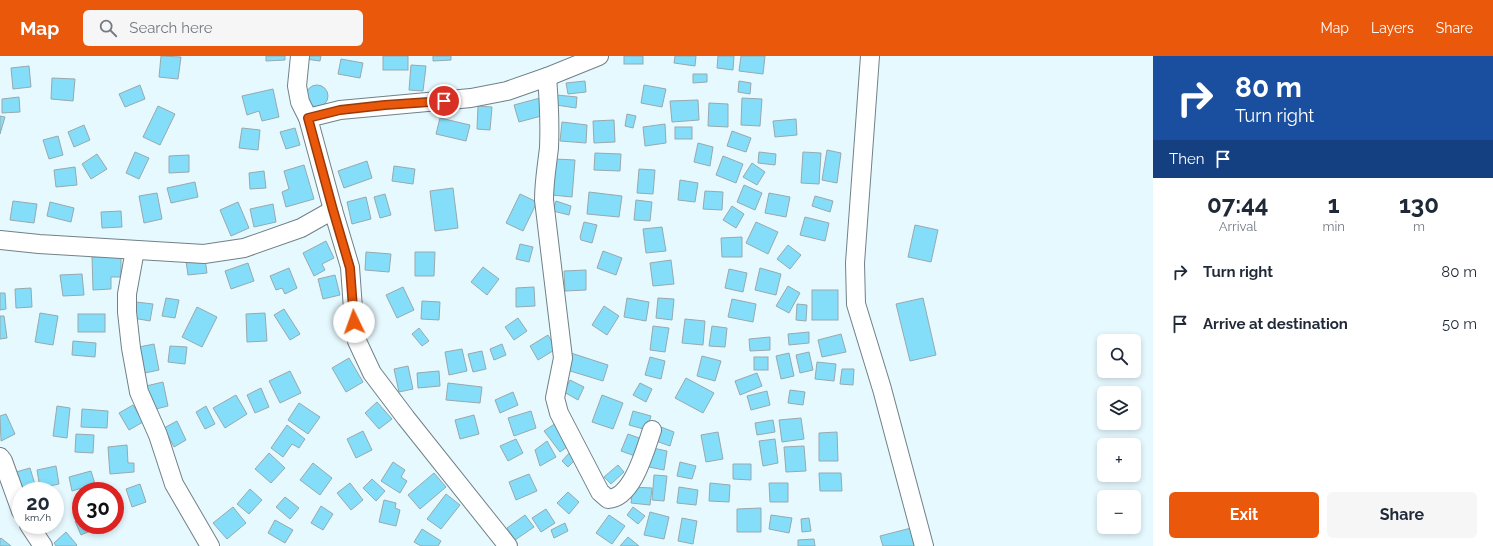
<!DOCTYPE html>
<html lang="en">
<head>
<meta charset="utf-8">
<style>
	:root { --surface:#fff; --page:#f6f6f7; --text:#1f2937; --muted:#747a83; --accent:#ea580c }
	body { margin:0; font-family:Raleway,sans-serif; background:var(--page); color:var(--text); height:100vh; display:flex; flex-direction:column; font-size:15px; white-space:nowrap }
	* { box-sizing:border-box; margin:0 }
	p { font-size:13px; color:var(--muted) }
	.icon { flex:none; width:22px; height:22px; fill:none; stroke:currentColor; stroke-width:2; stroke-linecap:round; stroke-linejoin:round }
	.map { position:relative; flex:1; overflow:hidden }
	.panel { display:flex; flex-direction:column; background:var(--surface); width:340px }
	.panel>* { flex:none }
	.banner { background:#1a4fa0; color:#fff; overflow:hidden }
	.fabs { position:absolute; left:1097px; top:278px; display:grid; gap:8px }
	.fabs a { display:grid; place-items:center; width:44px; height:44px; border-radius:6px; background:var(--surface); box-shadow:0 2px 6px #0003; font-size:20px }
	.speed { position:absolute; left:12px; top:426px; display:flex; gap:8px; font-size:20px; font-weight:700; text-align:center }
	.speed>* { display:grid; place-content:center; width:52px; height:52px; border-radius:50%; background:var(--surface); box-shadow:0 2px 6px #0003; line-height:1 }
	.speed small { font-size:10px; font-weight:400 }
	.speed .limit { border:6px solid #d22; background:#fff; color:#111 }
	.pin { position:absolute; display:grid; place-items:center; width:34px; height:34px; color:#fff; margin:-17px; border:2px solid #fff; border-radius:50%; box-shadow:0 1px 4px #0007 }
	.me { position:absolute; width:44px; margin:-22px; rotate:357deg; stroke-linejoin:round; filter:drop-shadow(0 0 3px #0008) }
	.turn { display:flex; align-items:center; gap:14px; height:84px; padding:0 16px; font-size:18px }
	.turn .icon { width:52px; height:52px; stroke-width:2.5 }
	.turn b { display:block; font-size:28px; line-height:34px }
	.then { display:flex; align-items:center; height:38px; padding:0 16px; background:#0003; gap:8px; font-size:15px }
	.eta { display:flex; justify-content:space-evenly; align-items:center; height:68px; text-align:center }
	.eta b { font-size:24px; font-weight:700; line-height:28px }
	.cta { display:flex; gap:8px; margin-top:auto; padding:8px 16px }
	.cta a { flex:1; height:46px; border-radius:6px; background:var(--accent); color:#fff; font-size:16px; font-weight:700; line-height:46px; text-align:center }
	.cta a+a { background:var(--page); color:var(--text) }
	ul { padding:0; list-style:none }
	li { display:flex; align-items:center; gap:12px; height:52px; padding:0 16px }
	li div { flex:1 }
	li b { display:block; font-size:15px }
	li em { font-style:normal }
	header { display:flex; align-items:center; gap:24px; box-sizing:border-box; height:56px; padding:0 20px; background:var(--accent); color:#fff }
	header strong { font-size:19px }
	nav { display:flex; gap:22px; margin-inline-start:auto; font-size:14px }
	.search { width:280px; height:36px; background:var(--page); display:flex; align-items:center; gap:10px; box-sizing:border-box; padding:0 14px; border-radius:6px; color:var(--muted); font-size:15px }
	main { display:flex; flex:1; min-height:0 }
	.map>svg:first-child { display:block }
	.building { fill:#84def9; stroke:#97a9ae }
	.lines { fill:none; stroke-linecap:round; stroke-linejoin:round }
	.minor-casing { stroke:#718187; stroke-width:20 }
	.minor { stroke:#fff; stroke-width:18 }
	.route-casing { stroke:#983908; stroke-width:10 }
	.route { stroke:#ea580c; stroke-width:7 }
</style>
</head>
<body>
<header>
<strong>Map</strong>
<div class="search"><svg class="icon" aria-label="search" viewBox="0 0 24 24"><circle cx="10" cy="10" r="6"/><path d="M15 15l6 6"/></svg>Search here</div>
<nav><a>Map</a><a>Layers</a><a>Share</a></nav>
</header>
<main>
<div class="map">
<svg width="1153" height="490" viewBox="0 0 1153 490">
	<rect width="100%" height="100%" fill="#e6f9ff"/>
	<g class="building">
		<path d="M161 0 181 1 178 23 159 21Z"/>
		<path d="M266 0H285V4L266 5Z"/>
		<path d="M305 0H321L320 5 305 3Z"/>
		<rect x="383" y="0" width="25" height="14"/>
		<path d="M433 0H451V4L433 5Z"/>
		<rect x="624" y="0" width="19" height="8"/>
		<path d="M675 0H696L695 10 674 7Z"/>
		<path d="M718 0H734L733 14 717 12Z"/>
		<path d="M741 0H765L763 18 739 15Z"/>
		<path d="M341 3 363 7 360 22 338 18Z"/>
		<path d="M411 9 426 10 423 35 409 34Z"/>
		<path d="M29 10 31 31 13 33 11 12Z"/>
		<path d="M693 18H707V26L693 27Z"/>
		<path d="M52 22 75 23 73 45 51 43Z"/>
		<path d="M585 25 586 36 568 38 566 27Z"/>
		<path d="M739 25 751 27 750 38 738 36Z"/>
		<path d="M140 29 145 43 125 51 119 38Z"/>
		<path d="M644 29 666 33 662 51 641 47Z"/>
		<circle cx="317" cy="40" r="11"/>
		<path d="M273 33 279 61 262 65 259 55 247 59 242 40Z"/>
		<path d="M557 39 577 41 576 52 556 49Z"/>
		<path d="M19 41 20 56 2 57V43Z"/>
		<path d="M540 42 545 59 519 66 514 49Z"/>
		<path d="M742 42 762 43 760 70 741 69Z"/>
		<path d="M698 44 699 64 672 66 670 45Z"/>
		<path d="M709 47 728 48V71L708 70Z"/>
		<path d="M158 50 175 58 160 89 143 81Z"/>
		<path d="M478 50 492 51 490 74 477 73Z"/>
		<path d="M627 58 636 60 633 72 625 70Z"/>
		<path d="M0 60 5 61 0 78Z"/>
		<path d="M440 62 470 69 466 85 436 78Z"/>
		<path d="M796 63 797 79 775 81 773 65Z"/>
		<path d="M614 64 615 86 594 87 593 65Z"/>
		<path d="M562 66 587 69 586 87 560 85Z"/>
		<path d="M665 68 666 87 645 90 643 71Z"/>
		<path d="M84 69 90 84 74 91 68 76Z"/>
		<rect x="675" y="71" width="17" height="12"/>
		<path d="M242 72 260 74 258 94 239 92Z"/>
		<path d="M295 72 300 89 286 93 280 76Z"/>
		<path d="M732 75 751 82 746 96 727 90Z"/>
		<path d="M58 80 63 99 49 103 43 84Z"/>
		<path d="M698 87 713 91 710 110 694 106Z"/>
		<path d="M827 94 841 97 837 127 822 124Z"/>
		<path d="M135 96 149 102 139 123 126 117Z"/>
		<path d="M759 96 776 98 775 109 758 107Z"/>
		<path d="M803 96 821 97 819 128 801 127Z"/>
		<path d="M595 97 621 98 620 115 594 114Z"/>
		<path d="M97 98 107 113 91 123 82 108Z"/>
		<path d="M189 99V116L169 117V100Z"/>
		<path d="M723 100 743 108 736 127 716 119Z"/>
		<path d="M555 103 575 104 572 141 552 139Z"/>
		<path d="M367 105 372 122 344 132 338 115Z"/>
		<path d="M752 107 765 116 757 129 743 121Z"/>
		<path d="M304 109 314 143 286 151 282 136 289 133 284 115Z"/>
		<path d="M394 110 415 113 413 128 392 125Z"/>
		<path d="M75 111 77 129 56 131 54 114Z"/>
		<path d="M639 113 655 114 653 138 637 137Z"/>
		<path d="M264 115 266 132 250 133 249 117Z"/>
		<path d="M680 124 698 127 695 146 678 144Z"/>
		<path d="M195 126 198 141 171 147 167 132Z"/>
		<path d="M744 129 762 137 755 154 737 146Z"/>
		<path d="M453 132 458 172 435 175 430 135Z"/>
		<path d="M705 135 723 136 722 154 703 153Z"/>
		<path d="M589 136 622 140 619 161 587 158Z"/>
		<path d="M157 137 162 163 144 167 139 140Z"/>
		<path d="M769 137 790 141 786 161 765 157Z"/>
		<path d="M385 138 391 159 380 162 374 141Z"/>
		<path d="M520 138 537 146 523 175 506 167Z"/>
		<path d="M815 140 833 145 830 156 812 150Z"/>
		<path d="M366 141 371 163 352 168 347 146Z"/>
		<path d="M636 144 652 146 650 165 634 164Z"/>
		<path d="M13 145 37 148 34 167 10 164Z"/>
		<path d="M556 145 571 150 569 159 553 155Z"/>
		<path d="M50 146 74 152 71 166 47 160Z"/>
		<path d="M238 146 249 172 231 180 220 154Z"/>
		<path d="M273 148 276 166 254 171 250 153Z"/>
		<path d="M732 150 744 158 736 172 723 164Z"/>
		<path d="M121 155 122 171 102 172 101 156Z"/>
		<path d="M805 161 829 167 825 185 800 179Z"/>
		<path d="M584 166 597 169 592 187 581 184 580 181Z"/>
		<path d="M756 166 778 176 768 198 746 187Z"/>
		<path d="M915 169 938 174 931 206 908 201Z"/>
		<path d="M662 171 666 195 646 197 643 173Z"/>
		<path d="M742 181V201H722L721 182Z"/>
		<path d="M326 185 334 202 322 208 325 214 314 220 303 197Z"/>
		<path d="M520 188 533 191 529 206 516 203Z"/>
		<path d="M788 189 801 199 790 213 777 203Z"/>
		<path d="M603 195 622 202 616 219 597 212Z"/>
		<path d="M366 196 391 198 389 216 365 214Z"/>
		<path d="M415 196H435L434 220H415Z"/>
		<path d="M121 200V221H111V233L93 234 92 201Z"/>
		<path d="M205 203 207 217 188 219 186 205Z"/>
		<path d="M671 204 674 228 653 230 650 207Z"/>
		<path d="M248 207 254 225 231 233 225 215Z"/>
		<path d="M483 211 499 223 487 239 471 226Z"/>
		<path d="M289 212 297 232 285 238 282 232 276 234 270 220Z"/>
		<path d="M760 212 781 218 776 239 755 234Z"/>
		<path d="M729 213 747 217 743 236 725 232Z"/>
		<path d="M586 214V234L565 235 564 215Z"/>
		<path d="M82 218 84 239 63 240 60 219Z"/>
		<path d="M335 219 340 239 323 243 318 223Z"/>
		<path d="M788 230 800 237 789 257 776 250Z"/>
		<path d="M403 231 414 254 397 262 386 239Z"/>
		<path d="M534 231 535 250 516 251V232Z"/>
		<path d="M31 232 32 251 16 252 15 233Z"/>
		<rect x="812" y="234" width="26" height="30"/>
		<path d="M0 237H5L6 253 0 254Z"/>
		<path d="M166 242 179 244 175 262 162 260Z"/>
		<path d="M627 242 649 246 646 265 624 261Z"/>
		<path d="M658 242 674 243 672 264 656 262Z"/>
		<path d="M923 242 936 299 910 305 896 248Z"/>
		<path d="M732 243 756 248 753 266 728 261Z"/>
		<path d="M422 245 440 246 439 264 421 263Z"/>
		<path d="M136 246 153 248 150 265 133 262Z"/>
		<path d="M797 248 807 249 806 265 796 264Z"/>
		<path d="M604 250 619 260 607 279 592 269Z"/>
		<path d="M197 251 217 261 202 291 182 281Z"/>
		<path d="M284 253 300 278 290 284 274 259Z"/>
		<path d="M40 257 58 260 53 289 35 286Z"/>
		<path d="M265 257 267 285 247 286 246 258Z"/>
		<rect x="78" y="258" width="27" height="18"/>
		<path d="M0 260H4L7 282 0 283Z"/>
		<path d="M518 262 527 275 514 284 505 271Z"/>
		<path d="M685 263 705 265 703 289 682 287Z"/>
		<path d="M653 270 669 272 665 296 650 294Z"/>
		<path d="M712 270 727 272 725 291 709 290Z"/>
		<path d="M419 272 429 285 422 290 412 278Z"/>
		<path d="M809 276V287L789 289 788 278Z"/>
		<path d="M841 278 846 296 822 301 818 284Z"/>
		<path d="M548 279 556 293 538 304 530 290Z"/>
		<path d="M770 281V294L750 295 749 283Z"/>
		<path d="M73 285 96 287 95 301 72 299Z"/>
		<path d="M154 288 159 314 140 318 134 292Z"/>
		<path d="M502 288 506 299 494 304 490 293Z"/>
		<path d="M170 290 187 291 185 308 168 306Z"/>
		<path d="M462 293 467 315 449 319 445 296Z"/>
		<path d="M482 295 486 313 473 316 468 298Z"/>
		<path d="M809 296 813 314 800 317 796 299Z"/>
		<path d="M571 297 608 309 603 325 567 314Z"/>
		<path d="M789 297 794 320 781 323 776 300Z"/>
		<path d="M702 300 721 305 715 325 697 320Z"/>
		<path d="M650 301 665 305 661 323 645 319Z"/>
		<rect x="754" y="301" width="14" height="13"/>
		<path d="M349 302 363 326 346 336 332 312Z"/>
		<path d="M817 306 836 308 834 325 815 323Z"/>
		<path d="M408 310 413 333 399 336 394 313Z"/>
		<path d="M842 313H854L853 329 840 328Z"/>
		<path d="M290 315 301 337 280 347 269 325Z"/>
		<path d="M439 315 440 330 418 332 417 317Z"/>
		<path d="M757 317 762 330 740 339 735 325Z"/>
		<path d="M686 322 714 337 703 357 675 342Z"/>
		<path d="M570 324 584 331 578 344 564 336Z"/>
		<path d="M163 326 168 350 152 354 146 330Z"/>
		<path d="M448 327 482 331 480 347 446 344Z"/>
		<path d="M640 327 652 333 646 346 633 339Z"/>
		<path d="M261 332 269 351 255 357 247 339Z"/>
		<path d="M790 334 805 336 803 349 788 347Z"/>
		<path d="M767 335 770 349 751 354 747 340Z"/>
		<path d="M513 336 518 349 500 357 495 344Z"/>
		<path d="M236 339 247 358 225 372 213 352Z"/>
		<path d="M602 339 623 347 613 373 592 366Z"/>
		<path d="M377 346 392 363 379 373 365 357Z"/>
		<path d="M299 347 320 361 308 378 288 364Z"/>
		<path d="M133 349 143 366 129 374 119 357Z"/>
		<path d="M57 350 70 352 67 382 53 380Z"/>
		<path d="M206 350 215 368 205 373 196 356Z"/>
		<path d="M82 353 108 355 107 372 81 371Z"/>
		<path d="M531 355 536 372 514 380 508 362Z"/>
		<path d="M633 355 651 360 647 374 629 369Z"/>
		<path d="M6 358 15 378 1 385 0 360Z"/>
		<path d="M474 359 479 378 460 383 455 364Z"/>
		<path d="M801 362 804 383 782 386 779 364Z"/>
		<path d="M773 364 775 376 757 379 755 367Z"/>
		<path d="M177 365 186 384 174 391 164 372Z"/>
		<path d="M556 367 571 388 560 396 544 375Z"/>
		<path d="M287 369 305 383 299 392 292 388 283 401 271 392Z"/>
		<path d="M661 371 674 376 670 390 656 385Z"/>
		<path d="M363 375 372 394 356 402 347 383Z"/>
		<path d="M718 376 723 403 706 406 701 379Z"/>
		<path d="M837 376 838 405H819V377Z"/>
		<path d="M76 378 94 379 93 397 75 396Z"/>
		<path d="M628 378 642 383 635 400 621 395Z"/>
		<path d="M516 383 523 397 508 405 500 390Z"/>
		<path d="M775 383 778 407 763 410 759 385Z"/>
		<path d="M547 385 556 401 540 410 535 394Z"/>
		<path d="M127 389 128 407H134V416L110 418 108 391Z"/>
		<path d="M804 390 806 415 786 416 784 391Z"/>
		<path d="M648 391 667 395 664 414 644 410Z"/>
		<path d="M571 395 578 401 568 411 562 405Z"/>
		<path d="M269 397 285 412 271 427 255 413Z"/>
		<path d="M393 406 405 414 401 421 407 425 400 437 381 425Z"/>
		<path d="M680 406 696 410 692 423 677 420Z"/>
		<path d="M313 407 332 422 320 439 300 424Z"/>
		<path d="M733 408H751V424L733 423Z"/>
		<path d="M618 409 624 416 611 428 604 421Z"/>
		<path d="M56 410 59 428 40 432 37 414Z"/>
		<path d="M30 412 36 432 22 435 16 416Z"/>
		<path d="M91 415 95 428 72 435 69 421Z"/>
		<path d="M434 417 446 431 420 453 408 439Z"/>
		<path d="M819 417H841L842 435H820Z"/>
		<path d="M529 418 537 435 516 444 509 426Z"/>
		<path d="M654 419 667 420 664 445 652 444Z"/>
		<path d="M372 423 385 435 376 445 363 432Z"/>
		<path d="M350 427 363 444 351 454 337 437Z"/>
		<path d="M710 427 730 429 729 446 709 445Z"/>
		<path d="M769 427H788V446H770Z"/>
		<path d="M140 428 146 446 132 451 126 433Z"/>
		<path d="M633 431 652 432 650 449 631 447Z"/>
		<path d="M679 431 698 434 696 449 677 447Z"/>
		<path d="M250 433 262 444 249 458 237 448Z"/>
		<path d="M568 436 579 446 569 458 557 447Z"/>
		<path d="M446 438 460 449 441 473 427 463Z"/>
		<path d="M285 441 299 452 290 463 276 451Z"/>
		<path d="M384 444 396 447 395 452 400 454 396 470 379 466Z"/>
		<path d="M321 450 333 458 323 474 311 467Z"/>
		<path d="M233 451 246 467 227 483 213 467Z"/>
		<path d="M633 451 645 460 638 468 627 459Z"/>
		<path d="M55 452 62 462 55 467Z"/>
		<path d="M761 452V476H737V453Z"/>
		<path d="M546 453 555 467 541 476 532 462Z"/>
		<path d="M650 456 669 461 664 483 644 479Z"/>
		<path d="M525 459 534 471 515 484 507 472Z"/>
		<path d="M609 459 625 470 612 488 596 477Z"/>
		<path d="M771 459 792 462 789 477 769 473Z"/>
		<path d="M682 462 697 465 693 488 678 485Z"/>
		<path d="M809 462 811 475 802 476 801 463Z"/>
		<path d="M81 463V469H103L81 479 75 465Z"/>
		<path d="M275 464 293 474 285 487 268 477Z"/>
		<path d="M565 467 568 475 554 482 551 474Z"/>
		<path d="M37 469H53L42 477Z"/>
		<path d="M915 471 920 490H883L880 480Z"/>
		<path d="M422 473 441 485 438 490H421L414 486Z"/>
		<path d="M66 476 77 489 76 490H56L54 487Z"/>
		<path d="M628 481 639 490H620Z"/>
		<path d="M1 482 11 490H0V483Z"/>
		<path d="M814 483 815 490H798V484Z"/>
	</g>
	<g class="lines">
		<g class="minor-casing">
			<g id="minor">
				<path d="M300 0 297 30 300 46 308 62"/>
				<path d="M870 0 855 207 856 248 882 333 924 490"/>
				<path d="M547 21C549 45 550 68 549 92 547 109 544 126 544 144L563 302 555 342 559 357 600 436 608 443C633 442 645 394 652 374"/>
				<path d="M333 154 308 62 340 54 471 42 507 35 547 21 599 0"/>
				<path d="M0 184 39 188 204 198 244 192 301 172 333 154 350 211 354 267 357 285 372 317 406 362 508 490"/>
				<path d="M135 194 127 238V256L131 292 139 336 158 379 174 428 210 490"/>
				<path d="M0 401 3 405 21 455"/>
				<path d="M29 469 43 490"/>
			</g>
		</g>
		<use href="#minor" class="minor"/>
	</g>
	<g class="lines">
		<g class="route-casing">
			<path id="route" d="M354 266 350 212 333 154 308 62 340 54 385 49 444 45"/>
		</g>
		<use href="#route" class="route"/>
	</g>
</svg>
<div class="fabs">
<a><svg class="icon" aria-label="search" viewBox="0 0 24 24"><circle cx="10" cy="10" r="6"/><path d="M15 15l6 6"/></svg></a>
<a><svg class="icon" aria-label="layers" viewBox="0 0 24 24"><path d="M12 4l9 5-9 5-9-5zM3 14l9 5 9-5"/></svg></a>
<a>+</a>
<a>−</a>
</div>
<div class="speed"><div>20<small>km/h</small></div><div class="limit">30</div></div>
<div class="pin" style="left:444px;top:45px;background:#d93025"><svg class="icon" aria-label="arrive" viewBox="0 0 24 24"><path d="M6 21V4h12l-3 4 3 4H6"/></svg></div>
<svg class="me" style="left:354px;top:266px" viewBox="-20 -20 40 40"><circle r="19" fill="#fff"/><path d="M0-13L10 11 0 6-10 11z" fill="#ea580c"/></svg>
</div>
<section class="panel">
<div class="banner">
<div class="turn"><svg class="icon" aria-label="right" viewBox="0 0 24 24"><path d="M7 20v-9h11M14 6l5 5-5 5"/></svg><div><b>80 m</b>Turn right</div></div>
<div class="then">Then<svg class="icon" aria-label="arrive" viewBox="0 0 24 24"><path d="M6 21V4h12l-3 4 3 4H6"/></svg></div>
</div>
<div class="eta">
<div><b>07:44</b><p>Arrival</p></div>
<div><b>1</b><p>min</p></div>
<div><b>130</b><p>m</p></div>
</div>
<ul>
<li><svg class="icon" aria-label="right" viewBox="0 0 24 24"><path d="M7 20v-9h11M14 6l5 5-5 5"/></svg><div><b>Turn right</b></div><em>80 m</em></li>
<li><svg class="icon" aria-label="arrive" viewBox="0 0 24 24"><path d="M6 21V4h12l-3 4 3 4H6"/></svg><div><b>Arrive at destination</b></div><em>50 m</em></li>
</ul>
<div class="cta"><a>Exit</a><a>Share</a></div>
</section>
</main>
</body>
</html>
